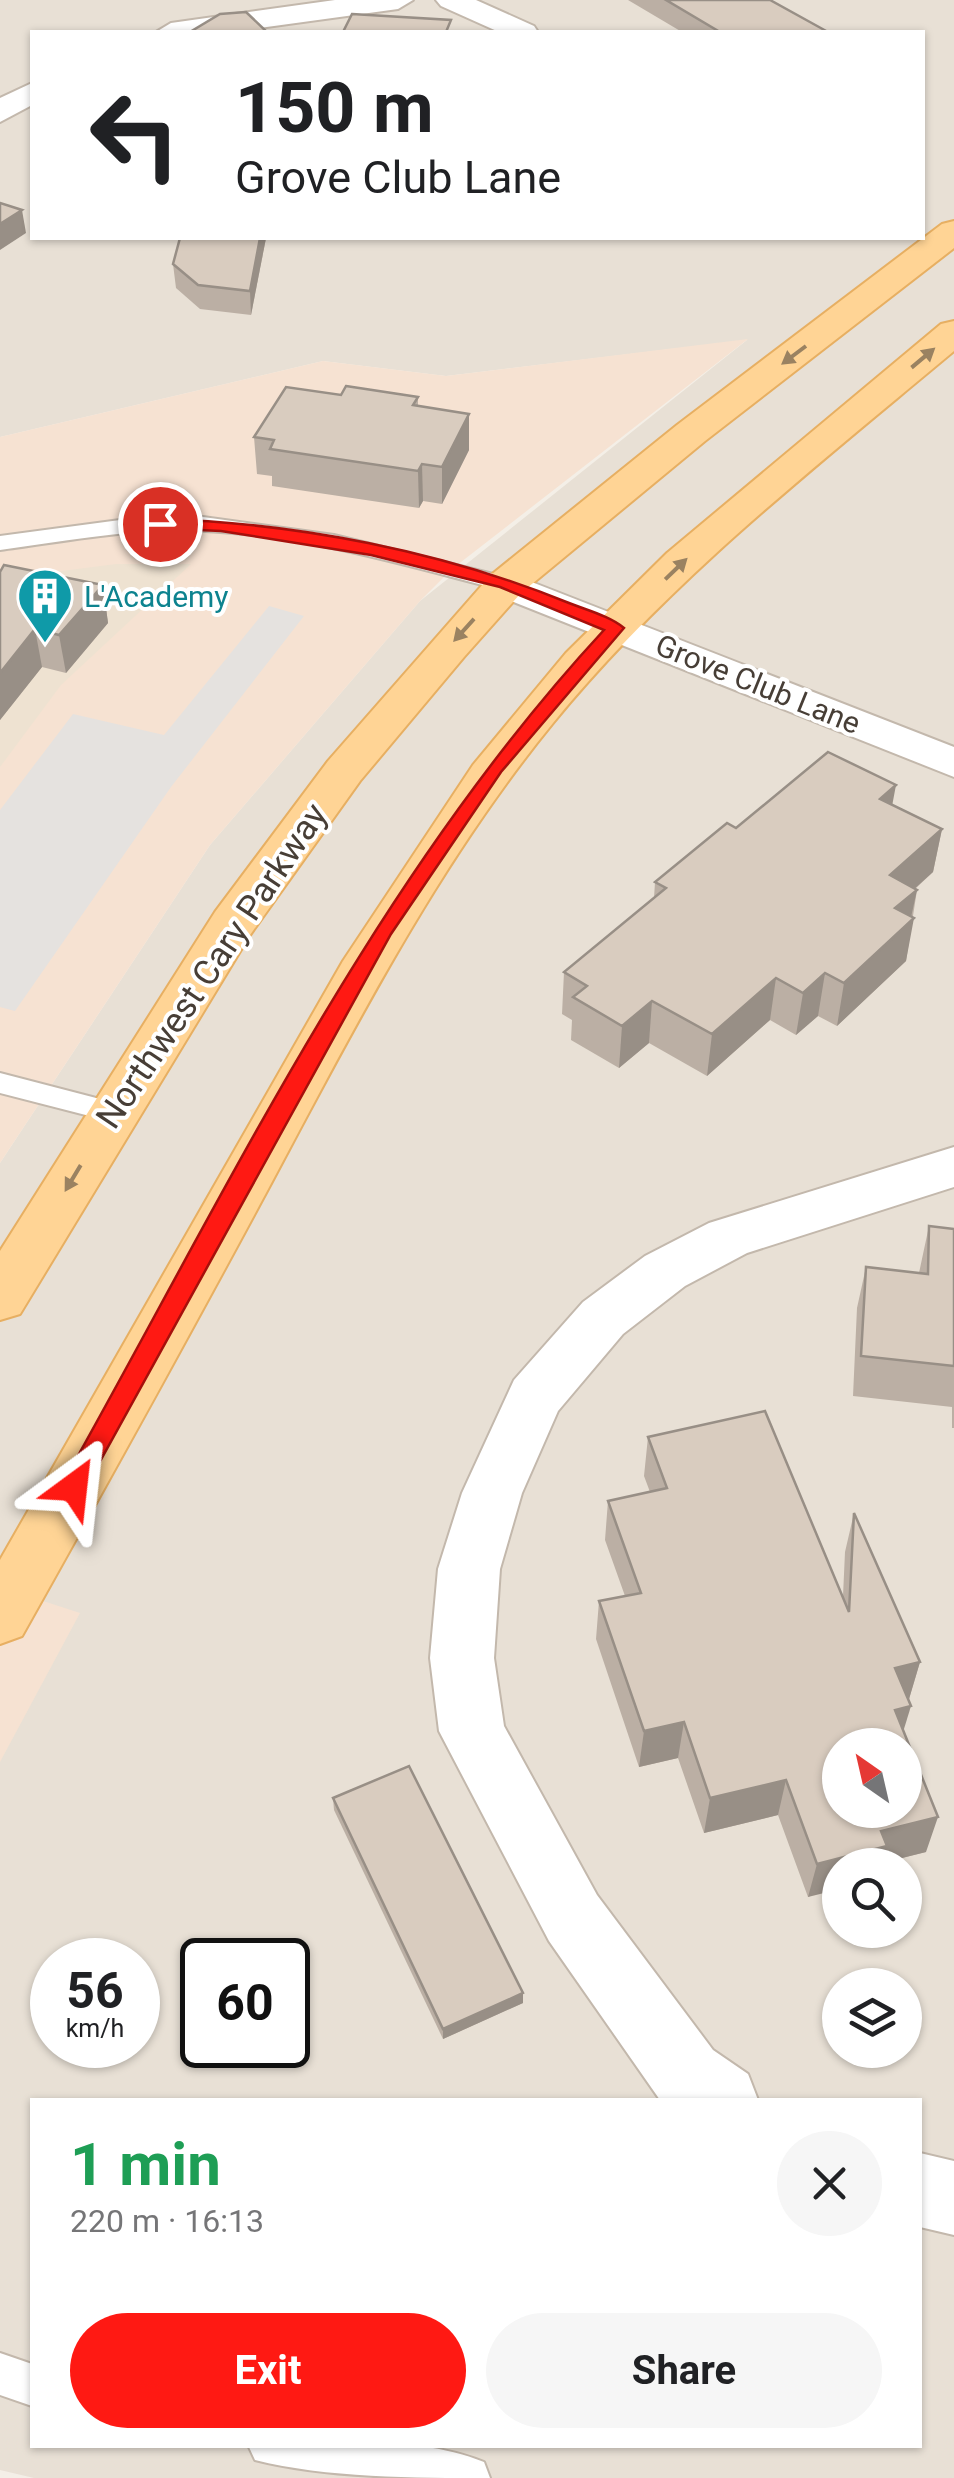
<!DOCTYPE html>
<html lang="en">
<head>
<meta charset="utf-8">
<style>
	:root { --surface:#fff; --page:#f6f6f6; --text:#202124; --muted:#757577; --accent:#ff1913 }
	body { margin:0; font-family:Roboto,sans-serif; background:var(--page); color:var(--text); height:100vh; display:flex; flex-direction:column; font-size:38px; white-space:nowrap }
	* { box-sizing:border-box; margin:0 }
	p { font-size:32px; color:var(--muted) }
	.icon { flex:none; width:55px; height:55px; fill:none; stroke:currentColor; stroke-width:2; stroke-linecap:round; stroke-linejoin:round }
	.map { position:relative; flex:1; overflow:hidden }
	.sheet { position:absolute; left:30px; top:2098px; width:892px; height:350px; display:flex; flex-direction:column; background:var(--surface); border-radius:0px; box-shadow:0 2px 8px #0004 }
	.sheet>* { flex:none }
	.banner { position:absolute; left:30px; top:30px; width:895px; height:210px; border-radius:0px; box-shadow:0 2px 8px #0004; background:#fff; color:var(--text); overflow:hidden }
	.needle { width:65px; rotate:326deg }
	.tools { position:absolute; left:822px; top:1728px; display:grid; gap:20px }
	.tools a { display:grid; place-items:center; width:100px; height:100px; border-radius:50%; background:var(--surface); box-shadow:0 2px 8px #0004; font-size:50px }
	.speed { position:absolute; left:30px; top:1938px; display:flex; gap:20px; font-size:50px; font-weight:700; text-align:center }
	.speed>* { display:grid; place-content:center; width:130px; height:130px; border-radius:50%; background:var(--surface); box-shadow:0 2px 8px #0004; line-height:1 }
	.speed small { font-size:25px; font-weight:400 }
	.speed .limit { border:5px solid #111; border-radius:15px; background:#fff; color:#111 }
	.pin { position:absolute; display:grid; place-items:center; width:85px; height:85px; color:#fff; margin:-42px; border:5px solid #fff; border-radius:50%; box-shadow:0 2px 10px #0007 }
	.me { position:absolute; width:110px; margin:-55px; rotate:30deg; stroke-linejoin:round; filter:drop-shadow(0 0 8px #0008) }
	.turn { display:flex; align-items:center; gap:35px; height:210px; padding:0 40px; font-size:45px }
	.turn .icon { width:130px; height:130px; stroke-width:2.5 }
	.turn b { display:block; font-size:70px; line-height:85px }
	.round { display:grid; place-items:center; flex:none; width:105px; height:105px; border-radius:52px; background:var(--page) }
	.head { display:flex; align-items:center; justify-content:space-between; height:170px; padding:0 40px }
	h1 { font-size:60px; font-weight:700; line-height:75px; color:#1e9e55 }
	.cta { display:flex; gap:20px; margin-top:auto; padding:20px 40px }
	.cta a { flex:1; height:115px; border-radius:60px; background:var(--accent); color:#fff; font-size:40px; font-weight:700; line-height:115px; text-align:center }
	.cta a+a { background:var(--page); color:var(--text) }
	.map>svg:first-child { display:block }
	.residential { fill:#e8e0d5; fill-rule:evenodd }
	.commercial { fill:#f6e2d2 }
	.education { fill:#eee2d1 }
	.parking { fill:#e5e2df }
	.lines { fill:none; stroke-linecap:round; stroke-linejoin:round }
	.service-casing { stroke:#c3b8ac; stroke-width:4 }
	.minor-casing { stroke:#c3b8ac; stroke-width:4 }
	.primary-casing { stroke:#e7af62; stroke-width:4 }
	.service { fill:#fff; fill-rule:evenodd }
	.minor { fill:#fff; fill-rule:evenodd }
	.primary { fill:#ffd495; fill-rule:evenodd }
	.wall { fill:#bbafa4 }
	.shaded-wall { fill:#988f86 }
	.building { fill:#d9ccbf; stroke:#988f86; stroke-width:2.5; fill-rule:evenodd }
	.oneway { fill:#9a8261 }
	.route { fill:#ff1913; stroke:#a6100c; stroke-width:2.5 }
	.labels { text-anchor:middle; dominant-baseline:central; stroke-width:8; stroke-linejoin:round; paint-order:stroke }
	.far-culture-label { font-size:30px; fill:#0d838f; stroke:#fff; text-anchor:start }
	.far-street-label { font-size:30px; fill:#473e36; stroke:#fff }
	.street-label { font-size:35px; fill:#473e36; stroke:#fff }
</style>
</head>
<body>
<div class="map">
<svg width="954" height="2478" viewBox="0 0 954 2478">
	<rect width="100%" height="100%" fill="#f4efe7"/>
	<path class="residential" d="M0 0H954V2478H34L0 2470V1163L210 845 420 601 747 340 446 376 323 361 0 437ZM32 32H922V238H32ZM840 1745H905V1810H840ZM840 1865H905V1930H840ZM52 1960H138V2045H52ZM202 1960H288V2045H202ZM840 1985H905V2050H840ZM32 2100H920V2445H32Z"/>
	<g class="commercial">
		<path d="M748 339 452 569 420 601 210 845 0 1163V437L323 361 446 376Z"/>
		<path d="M0 1587 80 1613 0 1762Z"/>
	</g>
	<path class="education" d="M116 564H191L61 685 0 767V579Z"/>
	<path class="parking" d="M269 606 304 616 171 787 15 1011 0 1007V810L73 714 164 735Z"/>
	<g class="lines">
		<g class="service-casing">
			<g id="service">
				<path d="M203 517 334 535 514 579 517 584 506 591C407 566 309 536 206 531 137 527 68 541 0 550V536L120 520Z"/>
				<path d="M0 1073 123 1105 127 1112 113 1122 0 1093Z"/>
				<path d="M0 2353 32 2364V2406L0 2395Z"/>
				<path d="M248 2445C324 2445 412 2433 484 2462L490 2478C415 2478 326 2478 255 2460Z"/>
			</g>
		</g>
		<g class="minor-casing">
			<g id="minor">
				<path d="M335 0H413L398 9 231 32H156L171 23Z"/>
				<path d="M436 0H476L534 26 538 32H499L441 6Z"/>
				<path d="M32 83V105L0 122V98Z"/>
				<path d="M506 572 954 747V777L491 593 485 584 491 575Z"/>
				<path d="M954 1147V1187L747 1253 685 1286 623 1334 558 1411 522 1493 500 1569 494 1658 504 1726 597 1895 713 2050 748 2074 758 2100H660L549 1941 439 1731 430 1658 438 1569 462 1493 514 1380 583 1302 645 1256 709 1223Z"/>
				<path d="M920 2153 954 2161V2235L920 2227Z"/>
			</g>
		</g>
		<g class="primary-casing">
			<g id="primary">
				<path d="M954 221V248L705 441 521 593 464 657 360 781 250 935 20 1314 0 1320V1251L215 912 328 761 491 575 677 425 942 224Z"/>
				<path d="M954 321V351C814 468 669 581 553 723 437 865 353 1030 267 1191 187 1340 105 1488 22 1636L0 1644V1560L343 961 473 765 566 653 667 553 941 324Z"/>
			</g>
		</g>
		<use href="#service" class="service"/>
		<use href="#minor" class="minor"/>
		<use href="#primary" class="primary"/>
	</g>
	<g class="wall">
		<path d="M628 0H770L828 32H682Z"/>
		<path d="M266 238 251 315 200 309 176 288 173 264Z"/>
		<path d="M341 395 418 397V406L469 450 442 504 423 501 419 508 272 486V476L257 474 254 437Z"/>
		<path d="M0 572 103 585 108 623 66 673 42 667 0 720Z"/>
		<path d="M892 805 942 829 933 872 915 889 917 890 906 961 837 1026 818 1016 796 1035 770 1020 707 1076 649 1043 619 1068 571 1040 572 1020 562 1014 564 972 654 898 655 882 736 828Z"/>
		<path d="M929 1226 954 1229V1428H952V1407L853 1396 857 1308 866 1267 919 1273Z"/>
		<path d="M648 1437 843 1596 845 1552 854 1513 920 1662 909 1699 903 1732 926 1852 882 1863 808 1897 778 1815 704 1833 678 1758 639 1767 596 1639 599 1601 625 1596 605 1540 608 1501 650 1492 644 1476Z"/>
		<path d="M333 1798 523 2003 443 2039 334 1810Z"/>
	</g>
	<g class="shaded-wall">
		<path d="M22 210 26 233 0 250V224Z"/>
		<path d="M260 238H266L251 315 250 291Z"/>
		<path d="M469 414V450L442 504V467Z"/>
		<path d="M422 464 423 501 419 508 418 471Z"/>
		<path d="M103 585 108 623 66 673 59 635Z"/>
		<path d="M35 629 42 667 0 720V673Z"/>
		<path d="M896 785 888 828 880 799Z"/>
		<path d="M942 829 933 872 882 918 890 875Z"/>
		<path d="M917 890 910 922 914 918 906 961 837 1026 844 983 895 908Z"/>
		<path d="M825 973 818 1016 796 1035 803 993Z"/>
		<path d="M776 978 770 1020 707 1076 712 1034Z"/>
		<path d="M652 1001 649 1043 619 1068 622 1026Z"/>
		<path d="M920 1662 909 1699 895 1668Z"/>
		<path d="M911 1706 900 1742 895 1710Z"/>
		<path d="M684 1722 678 1758 639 1767 644 1731Z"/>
		<path d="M786 1780 778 1815 704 1833 710 1798Z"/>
		<path d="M938 1817 926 1852 882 1863 881 1865H840V1889L808 1897 817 1864 881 1831Z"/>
		<path d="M523 1993V2003L443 2039V2029Z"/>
	</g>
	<g class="building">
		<path d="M666 0H770L828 32H720Z"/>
		<path d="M246 12 267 32H190L220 14Z"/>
		<path d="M352 14 451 20 446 32H343Z"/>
		<path d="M0 203 22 210 0 224Z"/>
		<path d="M180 238H260L250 291 198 285 173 264Z"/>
		<path d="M346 386 418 397 413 405 469 414 442 467 422 464 418 471 270 449 274 440 254 437 286 387 341 395Z"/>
		<path d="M4 565 103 585 59 635 35 629 0 673V572Z"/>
		<path d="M828 752 896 785 880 799 942 829 890 875 917 890 895 908 914 918 844 983 825 973 803 993 776 978 712 1034 652 1001 622 1026 573 997 587 986 564 972 666 888 655 882 727 823 736 828Z"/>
		<path d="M929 1226 954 1229V1366L861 1356 866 1267 928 1274Z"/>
		<path d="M765 1411 849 1612 854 1513 920 1662 895 1668 911 1706 895 1710 938 1817 881 1831 887 1846 817 1864 786 1780 710 1798 684 1722 644 1731 599 1601 641 1593 608 1501 667 1488 648 1437ZM840 1745H905V1810H840Z"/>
		<path d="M409 1766 523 1993 443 2029 333 1798Z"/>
	</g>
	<defs><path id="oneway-solid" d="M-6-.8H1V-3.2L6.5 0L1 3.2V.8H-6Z" transform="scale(2.5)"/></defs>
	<g class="oneway">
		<use href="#oneway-solid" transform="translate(794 355) rotate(143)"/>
		<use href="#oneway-solid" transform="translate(923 358) rotate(-40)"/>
		<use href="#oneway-solid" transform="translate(676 569) rotate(-44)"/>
		<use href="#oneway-solid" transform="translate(464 630) rotate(132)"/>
		<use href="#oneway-solid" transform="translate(73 1178) rotate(121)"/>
	</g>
	<path class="route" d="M160 519C297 523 442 551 569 603 586 610 610 616 624 628L501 772 391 934 82 1494 74 1497 61 1487 65 1479C229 1187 375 877 604 630L500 587 371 555 221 531 154 528V521Z"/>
	<defs>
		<g id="building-pin" transform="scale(2.875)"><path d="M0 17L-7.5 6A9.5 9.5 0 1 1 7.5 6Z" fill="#0f9aa8" stroke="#fff"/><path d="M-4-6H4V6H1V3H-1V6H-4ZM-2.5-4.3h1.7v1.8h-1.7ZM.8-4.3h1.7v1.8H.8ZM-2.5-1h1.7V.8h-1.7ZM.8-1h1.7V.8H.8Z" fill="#fff"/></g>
	</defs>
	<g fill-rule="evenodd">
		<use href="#building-pin" x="45" y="596"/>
	</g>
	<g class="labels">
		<g class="far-culture-label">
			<text x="84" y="596">L'Academy</text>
		</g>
		<g class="far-street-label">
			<text transform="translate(758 684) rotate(22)">Grove Club Lane</text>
		</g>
		<g class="street-label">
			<text transform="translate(212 966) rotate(-56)">Northwest Cary Parkway</text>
		</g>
	</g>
</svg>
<div class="tools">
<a><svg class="needle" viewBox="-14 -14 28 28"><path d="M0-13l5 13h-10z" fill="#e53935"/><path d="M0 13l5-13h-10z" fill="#757577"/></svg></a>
<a><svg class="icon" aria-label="search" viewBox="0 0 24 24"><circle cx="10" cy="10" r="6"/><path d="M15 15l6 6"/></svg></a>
<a><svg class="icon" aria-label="layers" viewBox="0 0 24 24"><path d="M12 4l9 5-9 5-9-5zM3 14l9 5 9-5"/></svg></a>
</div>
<div class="speed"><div>56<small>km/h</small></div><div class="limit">60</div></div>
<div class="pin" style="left:160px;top:524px;background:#d93025"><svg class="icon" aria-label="arrive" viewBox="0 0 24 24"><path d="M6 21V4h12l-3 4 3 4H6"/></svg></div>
<svg class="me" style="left:74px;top:1487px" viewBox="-20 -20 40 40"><path d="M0-17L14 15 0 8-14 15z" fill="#ff1913" stroke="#fff" stroke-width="4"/></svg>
<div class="banner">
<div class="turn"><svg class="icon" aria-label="left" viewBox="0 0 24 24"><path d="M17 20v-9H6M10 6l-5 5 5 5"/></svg><div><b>150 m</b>Grove Club Lane</div></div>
</div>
<section class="sheet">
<div class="head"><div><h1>1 min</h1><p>220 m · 16:13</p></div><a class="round"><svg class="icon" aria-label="close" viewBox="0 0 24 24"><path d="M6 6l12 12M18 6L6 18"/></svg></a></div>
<div class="cta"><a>Exit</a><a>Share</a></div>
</section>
</div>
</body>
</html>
